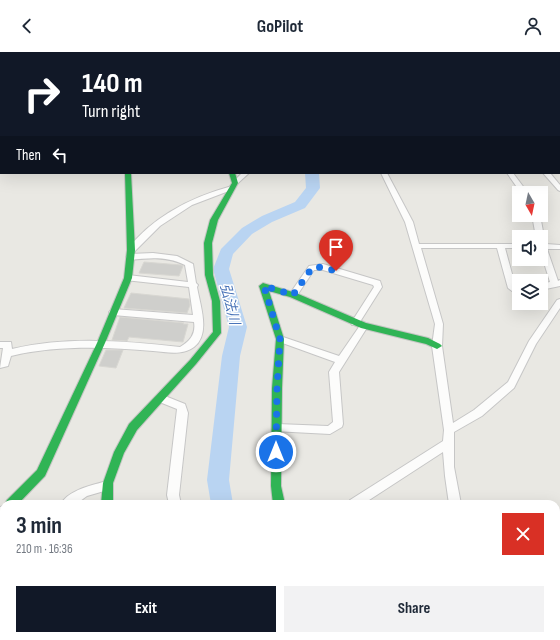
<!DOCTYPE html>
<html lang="en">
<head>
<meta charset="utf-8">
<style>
	:root { --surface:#fff; --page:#f2f2f3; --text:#1f2937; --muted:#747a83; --accent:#111827 }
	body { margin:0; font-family:"Sofia Sans Condensed","Noto Sans JP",sans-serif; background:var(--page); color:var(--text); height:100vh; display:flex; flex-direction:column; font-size:15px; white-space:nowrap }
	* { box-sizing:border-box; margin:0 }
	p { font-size:13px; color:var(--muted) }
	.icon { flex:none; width:22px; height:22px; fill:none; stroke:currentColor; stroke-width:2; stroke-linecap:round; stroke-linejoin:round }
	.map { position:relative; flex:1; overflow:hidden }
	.sheet { position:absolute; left:0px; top:448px; width:560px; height:140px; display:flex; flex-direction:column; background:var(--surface); border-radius:12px 12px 0 0; box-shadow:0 4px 16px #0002 }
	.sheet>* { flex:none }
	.top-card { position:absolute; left:0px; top:0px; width:560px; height:122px; box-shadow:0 4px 16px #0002; background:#111827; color:#fff; overflow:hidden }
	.needle { width:26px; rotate:171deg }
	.fabs { position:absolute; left:512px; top:134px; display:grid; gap:8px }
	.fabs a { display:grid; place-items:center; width:36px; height:36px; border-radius:0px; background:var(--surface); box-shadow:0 4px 16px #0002; font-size:20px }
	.pin { position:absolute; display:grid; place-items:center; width:34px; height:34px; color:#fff; margin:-41px -17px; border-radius:50% 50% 50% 0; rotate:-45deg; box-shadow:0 0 4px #0007 }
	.pin .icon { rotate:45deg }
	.me { position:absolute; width:44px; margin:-22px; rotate:0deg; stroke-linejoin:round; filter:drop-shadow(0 0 3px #0008) }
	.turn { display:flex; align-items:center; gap:14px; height:84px; padding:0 16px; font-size:18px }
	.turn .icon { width:52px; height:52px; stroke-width:2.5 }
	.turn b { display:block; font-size:28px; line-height:34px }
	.then { display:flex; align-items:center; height:38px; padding:0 16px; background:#0003; gap:8px; font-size:15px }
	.round { display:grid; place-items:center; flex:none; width:42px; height:42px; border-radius:0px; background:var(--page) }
	.head { display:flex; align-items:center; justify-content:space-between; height:68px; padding:0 16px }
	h1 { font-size:24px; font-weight:700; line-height:30px }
	.action { display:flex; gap:8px; margin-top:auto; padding:8px 16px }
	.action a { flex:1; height:46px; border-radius:0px; background:var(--accent); color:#fff; font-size:16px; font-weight:700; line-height:46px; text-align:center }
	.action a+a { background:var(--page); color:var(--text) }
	header { display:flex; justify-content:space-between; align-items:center; height:52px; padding:0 16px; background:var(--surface); font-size:18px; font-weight:700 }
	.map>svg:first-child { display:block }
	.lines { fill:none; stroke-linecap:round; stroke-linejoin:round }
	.river { fill:#b9d4f2; fill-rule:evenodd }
	.building { fill:#cfcfcc; stroke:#d8d7d2 }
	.street-casing { stroke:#c6c6c6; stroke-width:2 }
	.fast-casing { stroke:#c5c5c3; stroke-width:2 }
	.jam-casing { stroke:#c5c5c3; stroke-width:2 }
	.street { fill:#fcfcfb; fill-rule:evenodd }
	.fast { fill:#30b455; fill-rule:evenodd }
	.jam { fill:#e5322d; fill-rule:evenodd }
	.route { stroke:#1a73e8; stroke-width:7; stroke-dasharray:0 12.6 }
	.labels { text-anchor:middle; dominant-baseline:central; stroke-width:3; stroke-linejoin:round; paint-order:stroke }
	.water-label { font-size:14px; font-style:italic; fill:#4a74b8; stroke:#fff }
</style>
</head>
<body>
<header><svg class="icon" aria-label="back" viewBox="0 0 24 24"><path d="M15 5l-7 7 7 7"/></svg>GoPilot<svg class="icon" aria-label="person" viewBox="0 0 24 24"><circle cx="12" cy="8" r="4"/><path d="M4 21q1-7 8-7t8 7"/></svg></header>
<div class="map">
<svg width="560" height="588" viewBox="0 0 560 588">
	<rect width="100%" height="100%" fill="#e9e8e3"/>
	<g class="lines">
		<g class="river">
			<path d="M305 121H319L320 136 305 156 272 170 252 182 233 202 229 217 247 275 240 304 229 428 233 452H211L207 428 222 304 229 275 213 217 221 197 242 176 262 164 295 150 306 136Z"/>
			<path d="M232 584H258L259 588H233Z"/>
		</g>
	</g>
	<g class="building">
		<path d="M144 210 181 213 183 214 179 224 139 221Z"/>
		<path d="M131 241 189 247 190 253 187 261 124 256Z"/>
		<path d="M120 265 184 271 183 272H188L183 290 129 285 127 289 112 288Z"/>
		<path d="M106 298H123L116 316 99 314Z"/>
	</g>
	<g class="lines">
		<g class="street-casing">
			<g id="street">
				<path d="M118 0H124L125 1H119Z"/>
				<path d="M335 0H341L342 1H336Z"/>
				<path d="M402 0H408L409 1H403Z"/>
				<path d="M460 0H466L467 1H461Z"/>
				<path d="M560 15V19L559 20V16Z"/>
				<path d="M0 73H1L0 78Z"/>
				<path d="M0 108H1L0 114Z"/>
				<path d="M242 121H249L237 132H233V130Z"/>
				<path d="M381 121H387L413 170 419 192H519V196H505L515 233H519V239H512L508 236 497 196H421L443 272 442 294 453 371 474 358 508 330 529 289 557 248 560 247V256L536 292 514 336 482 364 454 380V415L461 452H449L445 424 443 400 363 452H348L350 448 443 389 444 378 432 294 435 272 405 170Z"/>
				<path d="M507 121H513L528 141H521Z"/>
				<path d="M543 121H550L560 133V139L558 138Z"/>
				<path d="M232 134 235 136 234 137 192 153 160 174 134 200H128L127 198C153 164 192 145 232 134Z"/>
				<path d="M532 163H540L544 185 542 187H544L546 192 560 193V197H547L558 229 560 228V234L541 238V232L550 230 541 201V185H536Z"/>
				<path d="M153 201 177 204 193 212 196 231 198 233 197 235C200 253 211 282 194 295 182 304 167 300 153 299 105 295 58 293 11 304L8 314 0 316 3 296H0V290H11L12 297C68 284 123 289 180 295 190 289 196 282 194 270L113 263 109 260 113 257 193 263 189 235 125 228 124 226 128 223 188 230 185 213C167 204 149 206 130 208L126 205 130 202Z"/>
				<path d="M323 212 380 229 382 235 358 273H352L351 271 374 235 373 233 323 218H314L296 245 293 246 289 243 309 214Z"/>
				<path d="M364 271 368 274 339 320 343 372 342 375 330 382 273 379 272 376 273 373 277 372 328 374 333 370 329 320 335 310 277 289 276 287 277 285H283L339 304 361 272Z"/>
				<path d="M160 342 185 352 188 361 179 443 181 452H169L167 443 177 357 157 349 155 346 157 343Z"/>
				<path d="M107 429 111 431 112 434 111 437 87 444 76 452H61C68 438 93 433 107 429Z"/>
				<path d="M4 454V467L0 468V455Z"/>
				<path d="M170 584H190L189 588H169Z"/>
				<path d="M275 584H289L290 588H276Z"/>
				<path d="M487 584H499L500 588H488Z"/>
			</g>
		</g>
		<g class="fast-casing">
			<g id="fast">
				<rect x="174" y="0" width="6" height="1"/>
				<path d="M125 121H131L135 198 132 226 105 291 45 424 18 452H5L7 448 37 418 97 291 124 226 127 198Z"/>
				<path d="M229 121H235L238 131 218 168 212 191 213 223 220 249 221 281 196 312 137 378 124 401 113 431V452H101L103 431 114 400 129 372 190 308 213 280 212 249 205 223 204 191 210 168 232 131Z"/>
				<path d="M263 231 296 241 366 271 428 286 440 292 442 294 437 297 426 292 361 276 290 245 269 239 284 287 282 336 281 434 285 452H273L271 434 272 336 276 287 259 234Z"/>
			</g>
		</g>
		<g class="jam-casing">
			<path id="jam" d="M131 584H143L144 588H132Z"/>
		</g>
		<use href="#street" class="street"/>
		<use href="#fast" class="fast"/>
		<use href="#jam" class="jam"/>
	</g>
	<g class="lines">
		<path class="route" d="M276 400 277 336 280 287 264 234 293 243 312 216 323 215 336 219"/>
	</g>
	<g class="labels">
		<g class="water-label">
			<text transform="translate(230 252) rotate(76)">弘法川</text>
		</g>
	</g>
</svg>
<div class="fabs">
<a><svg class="needle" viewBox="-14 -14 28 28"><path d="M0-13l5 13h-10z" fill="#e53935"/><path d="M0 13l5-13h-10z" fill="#747a83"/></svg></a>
<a><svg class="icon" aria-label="sound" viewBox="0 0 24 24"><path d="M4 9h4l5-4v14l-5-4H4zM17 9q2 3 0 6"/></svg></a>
<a><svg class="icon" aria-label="layers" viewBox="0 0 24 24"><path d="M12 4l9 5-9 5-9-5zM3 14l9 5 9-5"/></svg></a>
</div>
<div class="pin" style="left:336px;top:219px;background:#d93025"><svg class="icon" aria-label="arrive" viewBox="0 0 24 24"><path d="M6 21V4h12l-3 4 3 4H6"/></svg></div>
<svg class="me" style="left:276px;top:400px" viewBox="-20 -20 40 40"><circle r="17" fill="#1a73e8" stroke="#fff" stroke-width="3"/><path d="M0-11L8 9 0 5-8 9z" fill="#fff"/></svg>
<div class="top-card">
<div class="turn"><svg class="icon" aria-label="right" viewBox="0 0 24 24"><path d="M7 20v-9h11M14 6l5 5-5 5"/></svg><div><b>140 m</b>Turn right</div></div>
<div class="then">Then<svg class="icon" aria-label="left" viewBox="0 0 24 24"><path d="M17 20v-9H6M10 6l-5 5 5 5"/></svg></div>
</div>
<section class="sheet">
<div class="head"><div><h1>3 min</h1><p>210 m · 16:36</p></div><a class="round" style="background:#d93025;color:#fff"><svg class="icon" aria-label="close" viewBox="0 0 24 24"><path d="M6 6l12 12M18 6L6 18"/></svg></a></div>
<div class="action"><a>Exit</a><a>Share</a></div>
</section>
</div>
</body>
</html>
